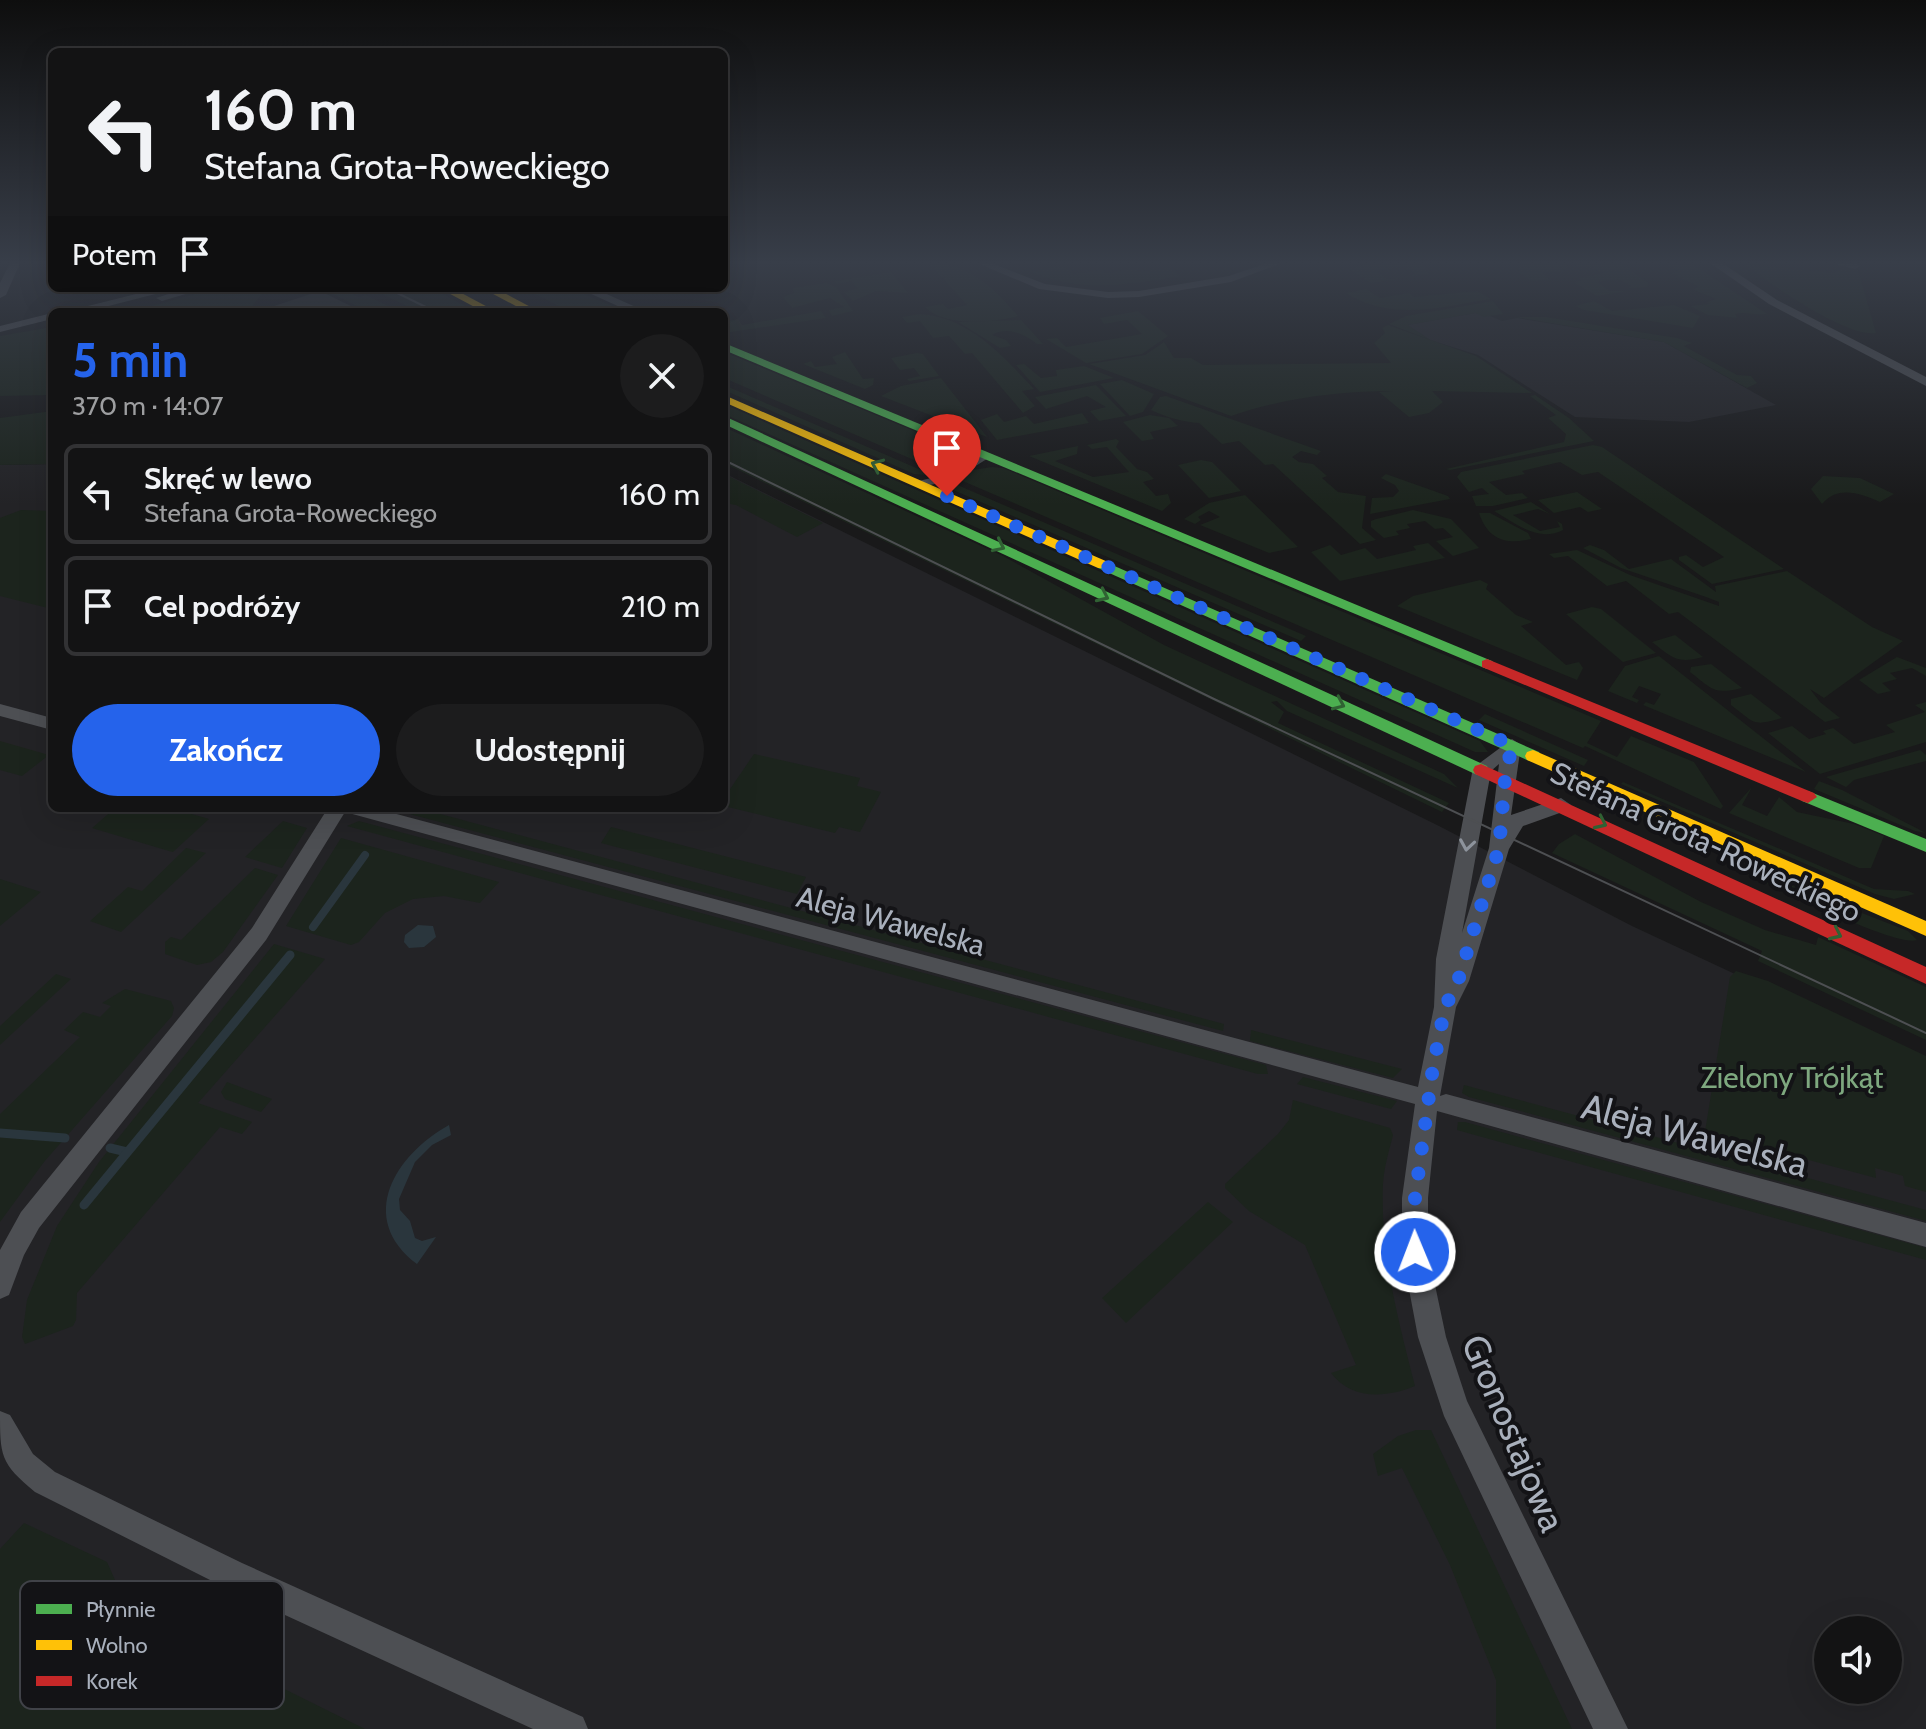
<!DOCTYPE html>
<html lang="pl">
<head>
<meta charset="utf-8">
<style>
	:root { --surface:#131314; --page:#1c1c1d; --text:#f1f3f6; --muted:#9d9ea0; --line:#323234; --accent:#2563eb }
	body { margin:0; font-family:Cabin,sans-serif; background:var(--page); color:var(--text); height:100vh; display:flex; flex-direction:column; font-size:30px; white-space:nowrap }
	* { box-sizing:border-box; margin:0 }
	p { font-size:26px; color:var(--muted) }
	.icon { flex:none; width:44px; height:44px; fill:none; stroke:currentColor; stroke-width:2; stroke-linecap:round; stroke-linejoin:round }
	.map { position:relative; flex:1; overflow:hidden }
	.side { position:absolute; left:48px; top:308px; width:680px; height:504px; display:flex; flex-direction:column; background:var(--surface); border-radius:12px; box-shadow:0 8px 32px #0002,0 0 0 2px var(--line) }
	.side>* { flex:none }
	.top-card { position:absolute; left:48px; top:48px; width:680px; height:244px; border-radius:12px; box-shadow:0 8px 32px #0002,0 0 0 2px var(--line); background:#131314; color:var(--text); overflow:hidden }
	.tools { position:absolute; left:1814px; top:1616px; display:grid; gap:16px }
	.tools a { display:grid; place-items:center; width:88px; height:88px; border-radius:50%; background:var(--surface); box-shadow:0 8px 32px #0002,0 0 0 2px var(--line); font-size:40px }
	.pin { position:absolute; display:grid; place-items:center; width:68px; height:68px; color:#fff; margin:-82px -34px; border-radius:50% 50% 50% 0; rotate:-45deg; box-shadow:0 0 8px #0007 }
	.pin .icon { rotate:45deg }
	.me { position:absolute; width:88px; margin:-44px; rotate:359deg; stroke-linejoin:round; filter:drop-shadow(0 0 6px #0008) }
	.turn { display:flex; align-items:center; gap:28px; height:168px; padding:0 24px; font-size:36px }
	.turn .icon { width:104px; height:104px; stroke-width:2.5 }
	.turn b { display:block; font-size:56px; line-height:68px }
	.then { display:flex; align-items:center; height:76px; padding:0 24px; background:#0003; gap:16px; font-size:30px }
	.round { display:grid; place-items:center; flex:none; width:84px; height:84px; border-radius:42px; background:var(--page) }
	.overview { display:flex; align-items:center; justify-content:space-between; height:136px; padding:0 24px }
	h1 { font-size:48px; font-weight:700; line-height:60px; color:var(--accent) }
	.button { display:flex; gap:16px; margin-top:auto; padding:16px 24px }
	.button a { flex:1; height:92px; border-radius:48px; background:var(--accent); color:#fff; font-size:32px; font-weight:700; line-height:92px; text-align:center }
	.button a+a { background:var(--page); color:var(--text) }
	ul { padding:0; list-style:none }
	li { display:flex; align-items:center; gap:24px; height:100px; margin:0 16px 12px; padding:0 8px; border:4px solid var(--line); border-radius:12px }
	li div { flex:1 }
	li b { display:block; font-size:30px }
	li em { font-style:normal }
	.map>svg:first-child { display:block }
	.built { fill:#232326; fill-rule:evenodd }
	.green { fill:#1c241d }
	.water { fill:#2a363d }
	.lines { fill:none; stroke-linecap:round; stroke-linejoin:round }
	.stream-far1 { stroke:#2a363d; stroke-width:8 }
	.stream { stroke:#2a363d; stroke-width:9 }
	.building { fill:#313132 }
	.street { fill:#4d4f53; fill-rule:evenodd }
	.fast { fill:#4caf50; fill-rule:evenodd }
	.slow { fill:#ffc107; fill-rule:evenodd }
	.jam { fill:#c62828; fill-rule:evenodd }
	.tram { stroke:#4d4f52; stroke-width:2 }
	.oneway { stroke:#306133 }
	.oneway2 { stroke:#8d939c }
	.route { stroke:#2563eb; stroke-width:14; stroke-dasharray:0 25.2 }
	.labels { text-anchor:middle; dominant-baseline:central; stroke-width:8; stroke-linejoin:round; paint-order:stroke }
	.street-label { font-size:30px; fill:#a9b0bc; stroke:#131316 }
	.park-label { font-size:30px; fill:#7ea87f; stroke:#131316 }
	.near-street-label { font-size:36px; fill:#a9b0bc; stroke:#131316 }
	.key { fill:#131316; stroke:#404248; stroke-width:2 }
	.key-label { font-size:22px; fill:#a9b0bc }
</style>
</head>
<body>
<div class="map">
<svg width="1926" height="1729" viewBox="0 0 1926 1729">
	<rect width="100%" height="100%" fill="#19191a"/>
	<g class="built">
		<path d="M1481 312 1502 321 1517 318 1664 342 1776 405 1689 422 1575 417 1478 355 1430 340 1407 325Z"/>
		<path d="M52 464V808H724V473L1439 826 1632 926 1926 1063V1729H0V465ZM1828 1630H1888V1690H1828Z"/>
	</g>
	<g class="green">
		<path d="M929 263C969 263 993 287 1018 316 993 323 944 327 925 307L943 304 948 309 967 305Z"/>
		<path d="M1366 263H1421L1429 274 1407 277 1416 274 1404 266 1376 271 1387 279 1403 278 1371 283 1351 270Z"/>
		<path d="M1520 263H1563L1571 267 1561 269 1564 271 1543 273 1550 280 1532 281 1519 273Z"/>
		<path d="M1570 263H1621L1648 283 1647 287 1628 288 1632 286 1618 279 1597 282 1610 291H1627L1597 296 1573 282 1582 281 1579 278 1604 273C1589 265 1580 268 1570 263Z"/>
		<path d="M1665 263H1691L1767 314C1755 316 1747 311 1735 314L1737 318 1708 315 1690 306 1709 304 1707 302 1716 299 1692 289 1699 287 1672 273 1678 271Z"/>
		<path d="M1746 265 1835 273 1839 269 1858 270 1876 333C1847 338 1770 284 1746 265Z"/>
		<path d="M1063 266 1073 274 1102 270 1106 273 1135 269 1139 272 1169 268 1180 276C1128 285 1081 293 1031 272Z"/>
		<path d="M891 272 908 293 876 291 853 301 844 292 858 288 851 281 837 284 835 281Z"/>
		<path d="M826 283 836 287 853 311 832 316 829 310 844 307 830 298 792 308 783 297 794 293 793 288Z"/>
		<path d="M216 288H266L251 308 241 311 234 307 219 312H131Z"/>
		<path d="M339 288 359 297 366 295 400 312H369L323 289Z"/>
		<path d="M431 288 477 312H419L372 289Z"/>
		<path d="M523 288H569L627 312H571Z"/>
		<path d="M1366 289 1380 298 1409 293 1414 297 1477 291 1491 299C1442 307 1391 322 1346 293Z"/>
		<path d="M1493 301 1503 314 1484 317 1475 313 1408 325 1430 340 1389 324 1406 316Z"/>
		<path d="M1594 301 1612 311 1674 305 1700 316 1693 328 1584 310 1575 306Z"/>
		<path d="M821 311 826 318 724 333V322L738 319 742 325Z"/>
		<path d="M1138 311 1168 336 1142 354 1086 363 1046 339 1057 338 1066 347 1142 334 1127 320 1104 324 1100 318Z"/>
		<path d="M920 314C969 317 1002 355 1034 389L1022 391 1035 406 1023 413 972 353 965 354 949 336 933 338 920 321 907 323 902 317Z"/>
		<path d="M1515 317H1546L1677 338 1692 343 1684 346 1737 375 1751 376 1757 383 1747 388 1664 342Z"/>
		<path d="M1021 320 1043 344H1037C1025 334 1006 326 992 335L1006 340 1011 346 1000 348 958 322Z"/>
		<path d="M1388 325 1476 356 1532 393 1432 391 1443 402 1429 413 1409 417 1379 392 1394 391C1340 391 1283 398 1231 416L1089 364 1145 355 1164 342 1174 358H1191L1203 365 1391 363 1374 343 1385 333 1382 328Z"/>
		<path d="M52 327V395L0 396V336Z"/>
		<path d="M724 352 955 448 962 453 964 461 944 473 724 378Z"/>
		<path d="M845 352 863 379 874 378 873 385 865 389 803 364 811 361 815 367 837 364 832 357Z"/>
		<path d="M917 353 923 354 939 376 909 381 907 379 920 376 914 368 900 370 891 358Z"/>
		<path d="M1024 364 1041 378 1057 376 1056 370 1084 366 1114 378 1040 392 1016 365Z"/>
		<path d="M941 378 987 437 881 396 901 386Z"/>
		<path d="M1122 380 1154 394 1143 412 1130 416 1100 384Z"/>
		<path d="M724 385 935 476 914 474 724 390Z"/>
		<path d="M1096 385 1126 416 1099 421 1090 411 1106 407 1087 396 1046 409 1035 397Z"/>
		<path d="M1535 395 1569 418 1594 441 1450 470 1446 469 1564 442 1566 434 1548 418 1556 415 1530 396Z"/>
		<path d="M1166 396 1321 451 1317 455 1301 451 1292 457 1299 462 1313 464 1327 476 1322 478 1338 492 1366 496 1362 528 1376 540 1360 544 1273 464 1265 465 1239 441 1222 444 1199 423C1183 422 1165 417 1151 410L1160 397Z"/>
		<path d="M724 404 1480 741 1488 752H1475L724 414Z"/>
		<path d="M52 411V464L0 465V418Z"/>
		<path d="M1082 413 1089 423 997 440 981 420 997 414 1004 422 1026 416 1034 424Z"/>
		<path d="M1150 415 1169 418 1178 426 1150 432 1154 439 1142 441 1123 422Z"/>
		<path d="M724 427 1003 556 1164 645 1444 774 1458 788 1287 711 1277 701 1271 702 1284 712 1278 723 1449 803 1442 812 724 463Z"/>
		<path d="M1116 439 1119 441 1116 447 1137 469 1147 472 1154 479 1143 482 1156 496 1168 494 1171 503 1162 511 1029 456 1078 446 1077 454 1055 461 1093 477 1129 472 1107 447 1092 449 1087 445Z"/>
		<path d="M1593 445 1602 447 1784 569 1712 584 1679 560V557L1686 555 1703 567 1724 557 1598 472 1582 475 1560 462 1522 471 1525 474 1489 482 1506 495 1522 493 1528 498 1493 506H1476L1472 496 1489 494 1482 488 1469 492 1457 477 1461 472Z"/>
		<path d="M1201 460 1212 462 1241 491 1209 498 1178 465Z"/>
		<path d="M992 467 1003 468 1601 721 1587 743 1617 757 1631 736 1694 762 1723 806 1721 809 1585 746 1583 748 958 479 972 470Z"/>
		<path d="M724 474 823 523 797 537 736 505 724 503Z"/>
		<path d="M1386 474 1448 496 1450 499 1370 514 1372 498 1393 497 1399 491 1395 485 1381 478Z"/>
		<path d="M1823 476 1860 478 1894 494 1880 502C1861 493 1837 485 1822 504L1811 489Z"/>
		<path d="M953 483 1306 636 1301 641 944 486Z"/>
		<path d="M1577 492 1602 509 1588 512 1580 507 1554 513 1538 500Z"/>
		<path d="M1245 495 1298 547 1269 553 1200 525 1220 517 1209 511 1198 517 1201 520 1195 524 1184 519 1209 503Z"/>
		<path d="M1531 502 1550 514 1538 509 1513 515 1540 531 1560 527 1557 521 1562 524 1563 530C1538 543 1515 523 1494 511Z"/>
		<path d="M21 510 52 511V609L0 596V518Z"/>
		<path d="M1413 510 1451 519 1479 548 1453 556 1436 541 1453 537 1443 528 1435 529 1425 521 1407 524 1410 528 1396 531 1399 535 1384 538 1371 527V521L1376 519Z"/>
		<path d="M1479 513H1490L1528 533 1531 539C1506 545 1488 540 1479 513Z"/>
		<path d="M1428 543 1445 558 1340 581 1311 552 1330 545 1341 555 1365 548 1377 559 1416 550 1413 546Z"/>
		<path d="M1590 545 1604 550 1629 569 1671 559 1716 592 1715 586 1787 571 1872 627 1903 641 1824 698 1810 689 1820 702 1840 718 1825 722 1678 612 1669 614 1626 581 1607 586 1568 556 1554 558 1549 554 1577 550 1630 575 1719 606V602L1706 597 1621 568 1583 548Z"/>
		<path d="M1480 580 1488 584 1486 589 1516 615 1533 622 1521 626 1566 665 1579 662 1583 668 1577 680 1397 606 1413 596Z"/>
		<path d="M1592 607 1601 609 1656 653 1623 662 1566 614Z"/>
		<path d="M1675 635 1703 657C1676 664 1673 658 1652 642Z"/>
		<path d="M1659 656 1806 772 1643 705 1646 702 1654 705 1661 694 1639 686 1632 697 1639 700 1637 703 1608 691 1625 666Z"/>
		<path d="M1897 657 1926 668V676L1912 668 1890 673 1897 679 1882 683 1891 691 1878 694 1859 680Z"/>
		<path d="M1711 664 1742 688C1714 695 1712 689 1690 672L1691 667Z"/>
		<path d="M1751 694 1782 718C1752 727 1755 723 1731 705V699Z"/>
		<path d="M1926 702V742L1820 774 1768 733 1792 726 1809 739 1826 734 1823 731 1833 728 1854 744 1895 732 1886 725 1925 712 1915 705Z"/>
		<path d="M1485 714 1588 760 1584 766 1479 720Z"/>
		<path d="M0 741 49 755 22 776 0 770Z"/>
		<path d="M1920 750 1926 755V761L1854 780 1846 787 1826 777Z"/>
		<path d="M754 754 860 778 857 786 881 792 860 832 839 827 835 833 724 806V798Z"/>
		<path d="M1819 781 1842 790 1926 833 1915 831 1814 789Z"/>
		<path d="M1623 782 1874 889 1908 891 1915 894 1894 899 1875 894 1621 784Z"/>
		<path d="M1752 787 1742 805 1767 816 1779 797 1797 812 1854 824 1884 836 1871 868H1859L1729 813Z"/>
		<path d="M115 808H171L209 819 173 852 169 851 92 828Z"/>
		<path d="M387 808H418L1224 1024 1223 1031Z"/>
		<path d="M283 821 307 828 282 868 245 857Z"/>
		<path d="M359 821 1266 1065 1268 1074H1258L347 826Z"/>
		<path d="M611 827 806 877 797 894 601 843Z"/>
		<path d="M1575 834 1701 902 1765 930 1816 945 1818 937 1926 987V1040L1758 961 1762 951 1552 853 1559 844Z"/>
		<path d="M341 838 499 882 480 903 444 896 413 899 385 913 359 942 351 945 286 926Z"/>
		<path d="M186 848 206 853 121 932 90 921 128 887 142 891Z"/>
		<path d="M255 868 278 875 223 952 211 962 197 965 165 954V942L171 937 181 940Z"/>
		<path d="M1747 868 1908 931 1917 940C1897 948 1772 885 1745 873Z"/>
		<path d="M0 879 41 892 0 926Z"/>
		<path d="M274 944 325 959 198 1103 252 1122 242 1134 220 1127 77 1293 76 1320 73 1326 25 1344 22 1337 27 1300 57 1226 99 1162Z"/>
		<path d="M1736 971 1768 981 1926 1056V1192L1905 1186 1903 1176 1875 1168 1876 1178 1764 1148 1704 1138 1730 977Z"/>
		<path d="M56 974 71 979 0 1045V1026Z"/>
		<path d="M125 989 171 1001 174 1008 172 1016 44 1162 0 1222V1114L80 1037 64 1030 83 1012 100 1017 111 1006 102 1003Z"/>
		<path d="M1251 1030 1402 1069 1393 1078 1250 1041Z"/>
		<path d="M1303 1077 1397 1101 1391 1109 1297 1084Z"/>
		<path d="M227 1082 272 1099 261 1112 225 1099 221 1092Z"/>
		<path d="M1464 1085 1926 1210V1221L1469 1097 1462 1093Z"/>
		<path d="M1293 1100 1390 1128 1393 1135C1389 1151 1384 1167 1383 1184 1380 1252 1398 1320 1415 1386 1386 1398 1351 1400 1331 1373L1356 1365 1305 1245 1249 1211 1225 1188V1184L1278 1134 1289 1120Z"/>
		<path d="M1458 1122H1465L1926 1248V1260L1457 1130Z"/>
		<path d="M1208 1202 1233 1222 1126 1323 1102 1298Z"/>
		<path d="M1416 1430H1431L1572 1729H1496V1680L1450 1565 1402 1468 1378 1476 1373 1454 1398 1436Z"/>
		<path d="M24 1523 107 1562 127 1607 181 1638 365 1729H0V1549Z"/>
	</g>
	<g class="water">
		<path d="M418 925 433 926 436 937 424 947 409 948 404 942 405 935Z"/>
		<path d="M449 1125 451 1135 432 1145 415 1162 399 1199 400 1210 410 1221 415 1238 422 1241 436 1237 417 1264C356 1218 395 1155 449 1125Z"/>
	</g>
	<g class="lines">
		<path class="stream-far1" d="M313 927 365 855"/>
		<g class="stream">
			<path d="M0 1133 65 1138"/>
			<path d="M110 1148 127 1152"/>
			<path d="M84 1205 290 955"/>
		</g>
	</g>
	<path class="building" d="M320 291 363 312H269L268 308Z"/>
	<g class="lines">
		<g class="street">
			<path d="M10 263H20L6 295 0 298V283Z"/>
			<path d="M977 263H991L1045 284 1108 292 1139 291 1229 276 1267 263H1282L1231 282 1139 297 1108 298 1039 289Z"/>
			<path d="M1710 263H1722L1777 300 1926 377V386L1769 304Z"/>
			<path d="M1831 263H1855L1860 266 1855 269Z"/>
			<path d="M160 288H179L85 312H64Z"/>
			<path d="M188 288H206L162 301 156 298Z"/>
			<path d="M578 288H593L647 312H631Z"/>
			<path d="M52 313V319L0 332V326Z"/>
			<path d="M981 452 993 455 952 481 918 487 911 483 943 475Z"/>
			<path d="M0 704 52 718V730L0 716Z"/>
			<path d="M1512 739 1521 745 1511 815 1561 798 1571 805 1568 810 1523 826 1509 849 1469 981 1456 1007 1440 1096 1446 1094 1926 1223V1247L1437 1111 1428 1198V1252L1446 1337 1467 1401 1628 1729H1593L1444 1416 1418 1337 1402 1252V1198L1415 1104 345 812 266 940 39 1228 24 1255 9 1295 0 1299V1250L21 1212 252 928 328 808H374L1418 1087 1434 1007 1436 959 1473 768ZM1499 764 1489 848 1462 933 1491 771Z"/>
			<path d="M0 1411 10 1415 33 1454 55 1472 242 1563 583 1717 588 1729H533L220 1585 35 1492C0 1463 0 1456 0 1411Z"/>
		</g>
		<g class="fast">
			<path d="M724 343 1492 661 1495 664 1487 669 1482 667 724 350Z"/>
			<path d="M724 416 1487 766 1489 770 1481 776 1475 774 724 424Z"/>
			<path d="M1103 561 1539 752 1541 756 1533 762 1527 760 1098 568V562Z"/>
			<path d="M1808 791 1926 839V852L1802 801 1799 797Z"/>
		</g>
		<g class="slow">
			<path d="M439 288H452L497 312H484Z"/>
			<path d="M482 288H495L540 312H527Z"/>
			<path d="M724 395 1108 562 1110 565 1108 568H1098L724 402Z"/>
			<path d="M1533 750 1926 921V936L1527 760 1525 756 1527 752Z"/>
		</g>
		<g class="jam">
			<path d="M1487 659 1814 793 1817 797 1808 803 1802 801 1482 667V661Z"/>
			<path d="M1481 764 1926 967V984L1475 774 1473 770 1475 766Z"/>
		</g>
		<g class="tram">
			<path d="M387 288 436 312"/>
			<path d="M724 460 1214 699 1926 1033"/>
		</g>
	</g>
	<defs><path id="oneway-chevron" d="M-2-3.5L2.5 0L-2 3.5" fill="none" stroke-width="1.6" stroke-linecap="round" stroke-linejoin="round" transform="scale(2)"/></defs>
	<g class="oneway">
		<use href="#oneway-chevron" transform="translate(877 465) rotate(-156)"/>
		<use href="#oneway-chevron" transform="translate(999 546) rotate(26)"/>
		<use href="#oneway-chevron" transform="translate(1103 596) rotate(25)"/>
		<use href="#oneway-chevron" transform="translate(1339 704) rotate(24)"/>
		<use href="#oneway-chevron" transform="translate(1601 823) rotate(25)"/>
		<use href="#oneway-chevron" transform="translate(1836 934) rotate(25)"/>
	</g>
	<use class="oneway2" href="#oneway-chevron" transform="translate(1467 845) rotate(99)"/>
	<linearGradient id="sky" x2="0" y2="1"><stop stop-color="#0e0e0e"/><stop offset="0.52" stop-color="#383e49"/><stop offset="1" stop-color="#383e49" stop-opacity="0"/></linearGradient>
	<rect width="1926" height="505" fill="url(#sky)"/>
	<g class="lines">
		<path class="route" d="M947 496 1512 745 1505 779 1499 848 1458 981 1445 1007 1433 1067 1415 1198V1252"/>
	</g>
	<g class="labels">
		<g class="street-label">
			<text transform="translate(1706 842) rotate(25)">Stefana Grota-Roweckiego</text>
			<text transform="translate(891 921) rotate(15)">Aleja Wawelska</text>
		</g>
		<g class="park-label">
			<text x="1792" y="1077">Zielony Trójkąt</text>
		</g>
		<g class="near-street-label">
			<text transform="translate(1695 1135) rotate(15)">Aleja Wawelska</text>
			<text transform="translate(1514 1433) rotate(67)">Gronostajowa</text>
		</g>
	</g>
	<rect x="20" y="1581" width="264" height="128" rx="12" class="key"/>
	<rect x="36" y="1604" width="36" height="10" fill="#4caf50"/>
	<rect x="36" y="1640" width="36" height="10" fill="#ffc107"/>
	<rect x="36" y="1676" width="36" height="10" fill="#c62828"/>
	<g class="key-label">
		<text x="86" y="1617">Płynnie</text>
		<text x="86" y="1653">Wolno</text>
		<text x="86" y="1689">Korek</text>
	</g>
</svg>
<div class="tools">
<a><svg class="icon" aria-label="sound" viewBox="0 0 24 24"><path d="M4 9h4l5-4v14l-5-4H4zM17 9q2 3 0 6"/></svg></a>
</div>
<div class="pin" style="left:947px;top:496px;background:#d93025"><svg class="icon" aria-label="arrive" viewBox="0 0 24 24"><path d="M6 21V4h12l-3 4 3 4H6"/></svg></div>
<svg class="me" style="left:1415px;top:1252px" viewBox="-20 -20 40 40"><circle r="17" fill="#2563eb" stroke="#fff" stroke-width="3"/><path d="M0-11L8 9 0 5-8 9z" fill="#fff"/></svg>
<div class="top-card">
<div class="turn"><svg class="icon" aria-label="left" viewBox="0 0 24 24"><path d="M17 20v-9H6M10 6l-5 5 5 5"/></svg><div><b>160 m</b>Stefana Grota-Roweckiego</div></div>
<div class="then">Potem<svg class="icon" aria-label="arrive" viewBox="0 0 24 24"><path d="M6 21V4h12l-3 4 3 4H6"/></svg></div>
</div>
<section class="side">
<div class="overview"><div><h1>5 min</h1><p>370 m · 14:07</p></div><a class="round"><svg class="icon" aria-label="close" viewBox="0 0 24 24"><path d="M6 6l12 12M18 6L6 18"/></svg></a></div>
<ul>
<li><svg class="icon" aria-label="left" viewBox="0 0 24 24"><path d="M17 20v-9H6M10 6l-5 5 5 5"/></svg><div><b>Skręć w lewo</b><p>Stefana Grota-Roweckiego</p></div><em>160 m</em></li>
<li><svg class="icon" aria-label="arrive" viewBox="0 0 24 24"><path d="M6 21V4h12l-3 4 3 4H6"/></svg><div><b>Cel podróży</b></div><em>210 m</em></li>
</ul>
<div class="button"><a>Zakończ</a><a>Udostępnij</a></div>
</section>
</div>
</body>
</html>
